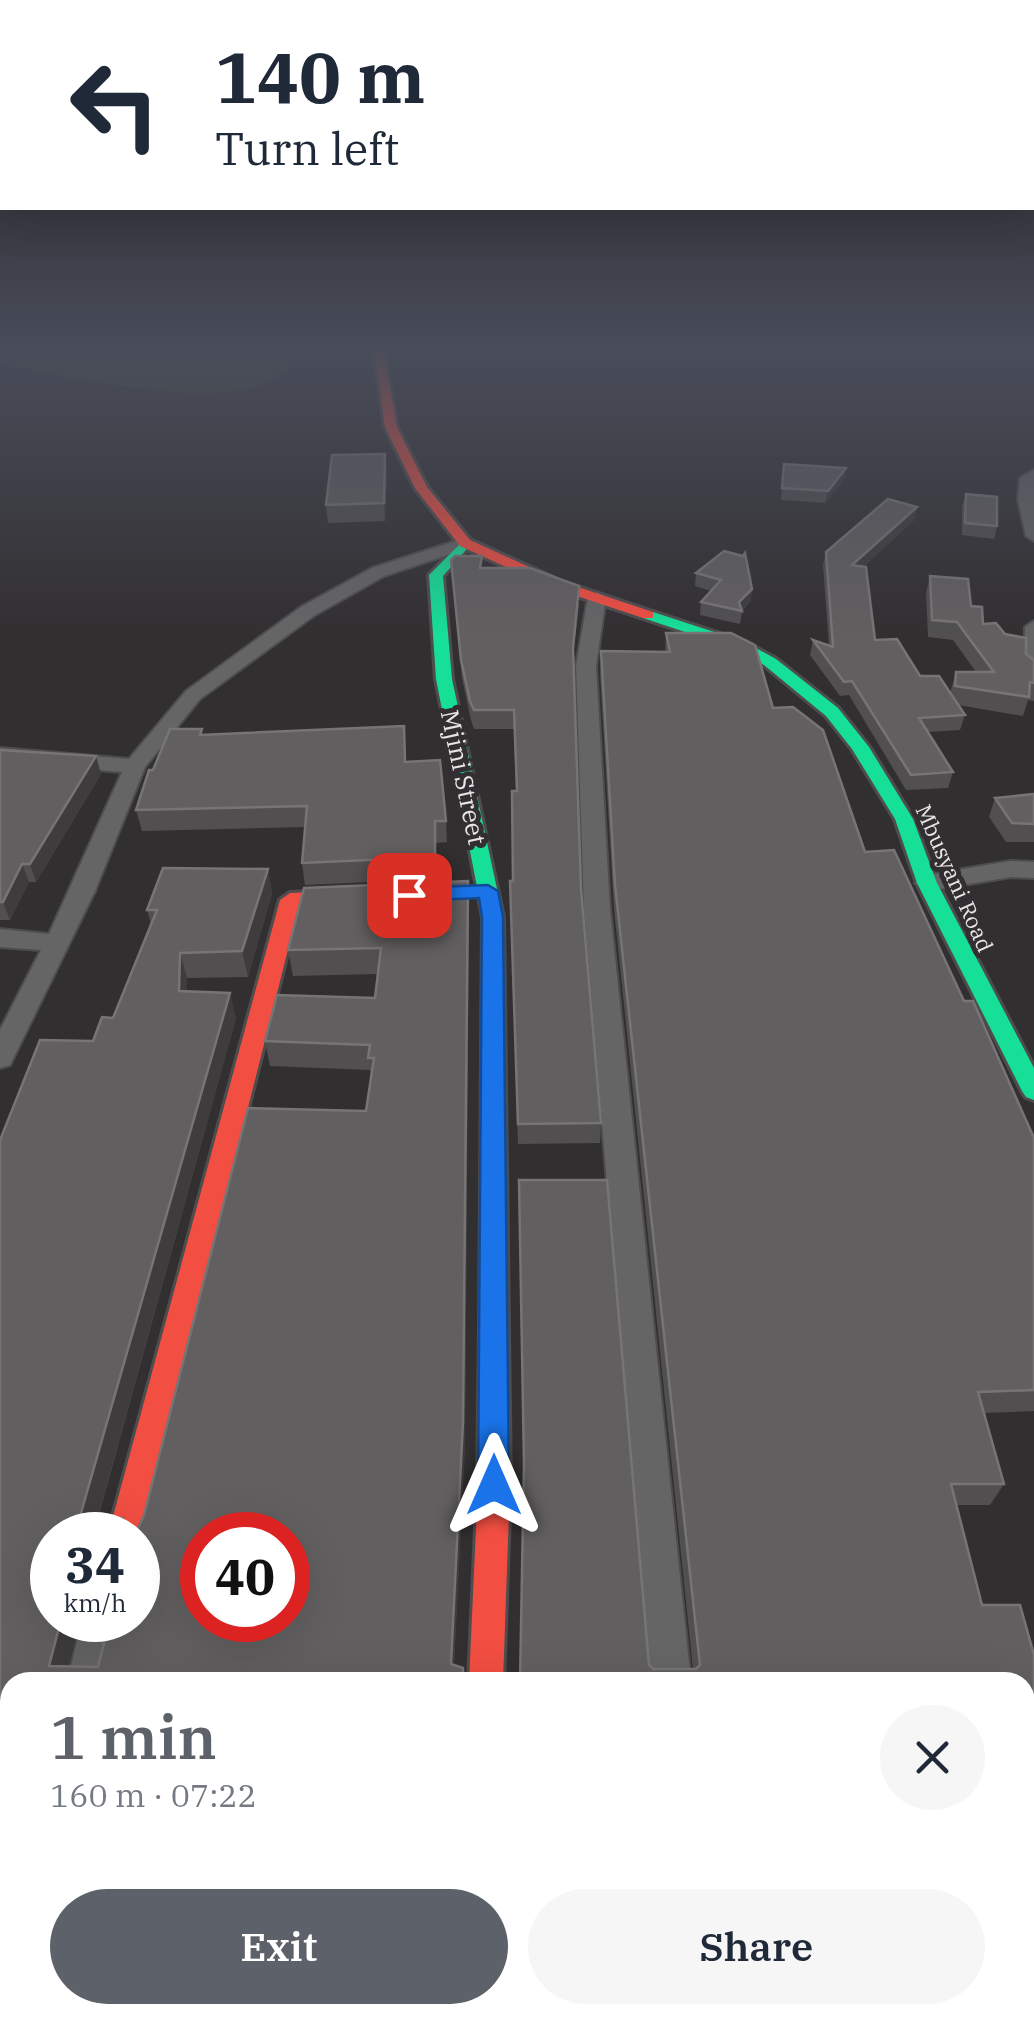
<!DOCTYPE html>
<html lang="en">
<head>
<meta charset="utf-8">
<style>
	:root { --surface:#fff; --page:#f6f6f7; --text:#1f2937; --muted:#747a83; --accent:#5d6169 }
	body { margin:0; font-family:"IBM Plex Serif",serif; background:var(--page); color:var(--text); height:100vh; display:flex; flex-direction:column; font-size:38px; white-space:nowrap }
	* { box-sizing:border-box; margin:0 }
	p { font-size:32px; color:var(--muted) }
	.icon { flex:none; width:55px; height:55px; fill:none; stroke:currentColor; stroke-width:2; stroke-linecap:round; stroke-linejoin:round }
	.map { position:relative; flex:1; overflow:hidden }
	.side { position:absolute; left:0px; top:1672px; width:1035px; height:352px; display:flex; flex-direction:column; background:var(--surface); border-radius:30px 30px 0 0; box-shadow:0 10px 40px #0002 }
	.side>* { flex:none }
	.hud { position:absolute; left:0px; top:0px; width:1035px; height:210px; box-shadow:0 10px 40px #0002; background:#fff; color:var(--text); overflow:hidden }
	.speed { position:absolute; left:30px; top:1512px; display:flex; gap:20px; font-size:50px; font-weight:700; text-align:center }
	.speed>* { display:grid; place-content:center; width:130px; height:130px; border-radius:50%; background:var(--surface); box-shadow:0 10px 40px #0002; line-height:1 }
	.speed small { font-size:25px; font-weight:400 }
	.speed .limit { border:15px solid #d22; background:#fff; color:#111 }
	.pin { position:absolute; display:grid; place-items:center; width:85px; height:85px; color:#fff; margin:-42px; border-radius:20px; box-shadow:0 5px 15px #0006 }
	.me { position:absolute; width:110px; margin:-55px; rotate:0deg; stroke-linejoin:round; filter:drop-shadow(0 0 8px #0008) }
	.turn { display:flex; align-items:center; gap:35px; height:210px; padding:0 50px; font-size:45px }
	.turn .icon { width:130px; height:130px; stroke-width:2.5 }
	.turn b { display:block; font-size:70px; line-height:85px }
	.round { display:grid; place-items:center; flex:none; width:105px; height:105px; border-radius:52px; background:var(--page) }
	.summary { display:flex; align-items:center; justify-content:space-between; height:170px; padding:0 50px }
	h1 { font-size:60px; font-weight:600; line-height:75px; color:var(--accent) }
	.button { display:flex; gap:20px; margin-top:auto; padding:20px 50px }
	.button a { flex:1; height:115px; border-radius:60px; background:var(--accent); color:#fff; font-size:40px; font-weight:600; line-height:115px; text-align:center }
	.button a+a { background:var(--page); color:var(--text) }
	.map>svg:first-child { display:block }
	.green { fill:#3b4734 }
	.lines { fill:none; stroke-linecap:round; stroke-linejoin:round }
	.street-casing { stroke:#4e4d4e; stroke-width:4 }
	.fast-casing { stroke:#4e4d4e; stroke-width:6 }
	.jam-casing { stroke:#4e4d4e; stroke-width:6 }
	.street { fill:#666566; fill-rule:evenodd }
	.fast { fill:#16e098; fill-rule:evenodd }
	.jam { fill:#f24e42; fill-rule:evenodd }
	.wall { fill:#514f50 }
	.shaded-wall { fill:#3e3c3d }
	.building { fill:#625f60; stroke:#777475; stroke-width:2.5; fill-rule:evenodd }
	.route { fill:#1a73e8; stroke:#114b97; stroke-width:2.5 }
	.labels { text-anchor:middle; dominant-baseline:central; stroke-width:10; stroke-linejoin:round; paint-order:stroke }
	.far-street-label { font-size:22px; fill:#e8e5e6; stroke:#332e31 }
	.street-label { font-size:25px; fill:#e8e5e6; stroke:#332e31 }
</style>
</head>
<body>
<div class="map">
<svg width="1034" height="2024" viewBox="0 0 1034 2024">
	<rect width="100%" height="100%" fill="#322f31"/>
	<path class="green" d="M0 352H278L288 362C258 426 57 373 0 363Z"/>
	<g class="lines">
		<g class="street-casing">
			<g id="street">
				<path d="M1034 470V541L1026 536 1018 500 1020 478Z"/>
				<path d="M465 538 473 543 471 547 384 576 315 615 200 699 145 767 95 891 10 1065 0 1068V1030L41 950 0 947V929L49 934 122 772 0 762V748L129 759 186 691 301 607 372 568Z"/>
				<path d="M597 592 606 597 596 666 610 909 691 1682H649L584 909 576 666 588 597Z"/>
				<path d="M1034 621V678L1024 672 1025 627Z"/>
				<path d="M1011 861 1034 862V878L1011 877 927 891 915 883 927 875Z"/>
				<path d="M82 1620H124L109 1682H67Z"/>
				<path d="M10 1982V2015H33L31 2024H0V1986Z"/>
				<path d="M467 2015H517L518 2024H468Z"/>
				<rect x="664" y="2015" width="50" height="9"/>
			</g>
		</g>
		<g class="fast-casing">
			<g id="fast">
				<path d="M465 539 472 543 443 576 452 679 503 917 508 1331 504 1340 494 1344 484 1340 480 1331 483 917 436 679 429 575Z"/>
				<path d="M643 612H653L745 642 776 659 838 708 869 747 913 819 937 883 1034 1068V1100L1026 1097 1022 1091 917 883 895 819 852 749 826 716 764 665 733 648 643 618Z"/>
			</g>
		</g>
		<g class="jam-casing">
			<g id="jam">
				<path d="M374 352H384L397 427 427 487 470 540 560 581 653 612V618H643L550 587 460 546 415 488 385 427Z"/>
				<path d="M351 890 361 897 358 902 299 906 140 1535 138 1541V1535H108L280 900 290 893Z"/>
				<path d="M494 1318 504 1322 508 1331 510 1485 503 1682H469L478 1485 480 1331 484 1322Z"/>
			</g>
		</g>
		<use href="#street" class="street"/>
		<use href="#fast" class="fast"/>
		<use href="#jam" class="jam"/>
	</g>
	<g class="wall">
		<path d="M385 454 387 471 385 521 328 523 326 505Z"/>
		<path d="M784 464 846 468 844 480 825 503 781 500Z"/>
		<path d="M966 494 997 526 994 539 962 535V506Z"/>
		<path d="M917 507 914 520 863 567 875 640 920 676 950 693 956 672H976L953 640 928 637 926 593 930 576 971 606 983 624 1005 634 1026 654 1034 660V701L1028 700 1023 716 958 705 965 715 960 730 928 732 953 772 948 788 906 790 849 695 840 696 810 655 813 640 829 646 823 565 826 552Z"/>
		<path d="M451 560 482 568 579 604 573 657 581 889 601 1123 600 1143 518 1144 510 901 513 881 516 791 514 729H474L471 720 462 678Z"/>
		<path d="M696 573 752 589 750 602 742 611 740 624 700 615 701 602 711 591 695 586Z"/>
		<path d="M666 633 773 708 865 852 964 1001 1034 1138V1411L984 1413 1004 1484 990 1505H956L982 1605 1034 1655V2024H898L896 2015H1025L520 1682 649 1665 653 1669H693L614 909 600 673 601 651 665 652Z"/>
		<path d="M404 726 406 762 446 821 447 842 436 843V879L305 885 302 863 305 827 142 831 136 810 153 770 203 734Z"/>
		<path d="M0 750 101 774 36 882H29L10 920H0Z"/>
		<path d="M1034 794V842H1006L989 817 995 798Z"/>
		<path d="M268 869 272 894 248 977 187 978 186 992 236 1018 98 1518H123L132 1535H52V1620H79L68 1667H98L366 1111 371 1079 370 1070 270 1066 265 1041 375 998 378 974 293 976 288 950 469 906 465 1444 454 1665 463 1668 465 1682H10V1896L0 1931V1140L113 1018 151 924 147 910Z"/>
	</g>
	<g class="shaded-wall">
		<path d="M385 454 387 471 385 521 384 503Z"/>
		<path d="M846 468 844 480 825 503 828 491Z"/>
		<path d="M917 507 914 520 850 579 852 565Z"/>
		<path d="M752 589 750 602 741 611 739 602Z"/>
		<path d="M96 756 101 774 36 882 30 864Z"/>
		<path d="M22 864 29 882 10 920 3 902Z"/>
		<path d="M268 869 272 894 248 977 242 951Z"/>
		<path d="M468 881 465 1444 453 1682 451 1664Z"/>
		<path d="M180 953 187 978 186 1017 179 991Z"/>
		<path d="M230 993 236 1018 93 1534 81 1513Z"/>
		<path d="M123 1518 132 1535H123Z"/>
		<path d="M61 1620H79L64 1682 49 1666Z"/>
		<path d="M8 1827 10 1829V1896L0 1931V1855Z"/>
	</g>
	<g class="building">
		<path d="M385 454 384 503 326 505 332 455Z"/>
		<path d="M784 464 846 468 828 491 782 488Z"/>
		<path d="M966 494 997 497V526L965 523Z"/>
		<path d="M888 499 917 507 852 565 866 567 875 640 897 639 920 676H939L965 715 919 718 953 772 911 775 852 681 844 682 813 640 833 647 826 552Z"/>
		<path d="M724 551 743 556 745 553 752 589 739 602 742 611 701 602 721 580 696 573Z"/>
		<path d="M455 556H482L480 568H530L579 586 573 648 581 889 601 1123 518 1124 510 881H513L512 791H517L514 710H474L470 701 461 660 451 560Z"/>
		<path d="M930 576 968 579 971 606 982 607 983 624 996 623 1005 634 1026 638V654L1034 660V683L1030 682 1029 697 955 686 956 672H994L957 622 932 620Z"/>
		<path d="M666 633H731L755 645 773 708 793 707 823 730 865 852 894 850 964 1001H973L1034 1138V1390L978 1392 1004 1484H951L982 1605H1020L1034 1655V2022H912L911 2015H1025V1682H520L524 1464 519 1180H607L649 1665 653 1669H696L700 1665 615 885 601 651 670 652Z"/>
		<path d="M404 726 405 762 440 760 446 821H435V857L302 863 307 806 136 810 149 770H153L170 729H202L200 735Z"/>
		<path d="M0 750 96 756 30 864H22L3 902H0Z"/>
		<path d="M1034 794V824L1012 823 995 798Z"/>
		<path d="M163 868 268 869 242 951 180 953 179 991 230 993 81 1513 84 1518H123V1535H52V1620H61L49 1666 98 1667 110 1620H138V1535H135L144 1515 248 1108 366 1111 374 1058H368L370 1045 265 1041 277 995 375 998 381 948 288 950 304 888 468 881 463 1422 451 1664 463 1668V1682H10V1828L8 1827 0 1855V1140L40 1040 93 1041 102 1017 113 1018 157 910H147ZM202 1535H288V1620H202Z"/>
	</g>
	<linearGradient id="sky" x2="0" y2="1"><stop stop-color="#1c1a1b"/><stop offset="0.55" stop-color="#494d5a"/><stop offset="1" stop-color="#494d5a" stop-opacity="0"/></linearGradient>
	<rect width="1034" height="636" fill="url(#sky)"/>
	<path class="route" d="M488 885 498 891 503 917 509 1485 505 1496 494 1500 482 1496 478 1485 482 917 479 898 409 901 399 895 409 888Z"/>
	<g class="labels">
		<g class="far-street-label">
			<text transform="translate(955 878) rotate(66)">Mbusyani Road</text>
		</g>
		<g class="street-label">
			<text transform="translate(464 777) rotate(78)">Mjini Street</text>
		</g>
	</g>
</svg>
<div class="speed"><div>34<small>km/h</small></div><div class="limit">40</div></div>
<div class="pin" style="left:409px;top:895px;background:#d93025"><svg class="icon" aria-label="arrive" viewBox="0 0 24 24"><path d="M6 21V4h12l-3 4 3 4H6"/></svg></div>
<svg class="me" style="left:494px;top:1485px" viewBox="-20 -20 40 40"><path d="M0-17L14 15 0 8-14 15z" fill="#1a73e8" stroke="#fff" stroke-width="4"/></svg>
<div class="hud">
<div class="turn"><svg class="icon" aria-label="left" viewBox="0 0 24 24"><path d="M17 20v-9H6M10 6l-5 5 5 5"/></svg><div><b>140 m</b>Turn left</div></div>
</div>
<section class="side">
<div class="summary"><div><h1>1 min</h1><p>160 m · 07:22</p></div><a class="round"><svg class="icon" aria-label="close" viewBox="0 0 24 24"><path d="M6 6l12 12M18 6L6 18"/></svg></a></div>
<div class="button"><a>Exit</a><a>Share</a></div>
</section>
</div>
</body>
</html>
